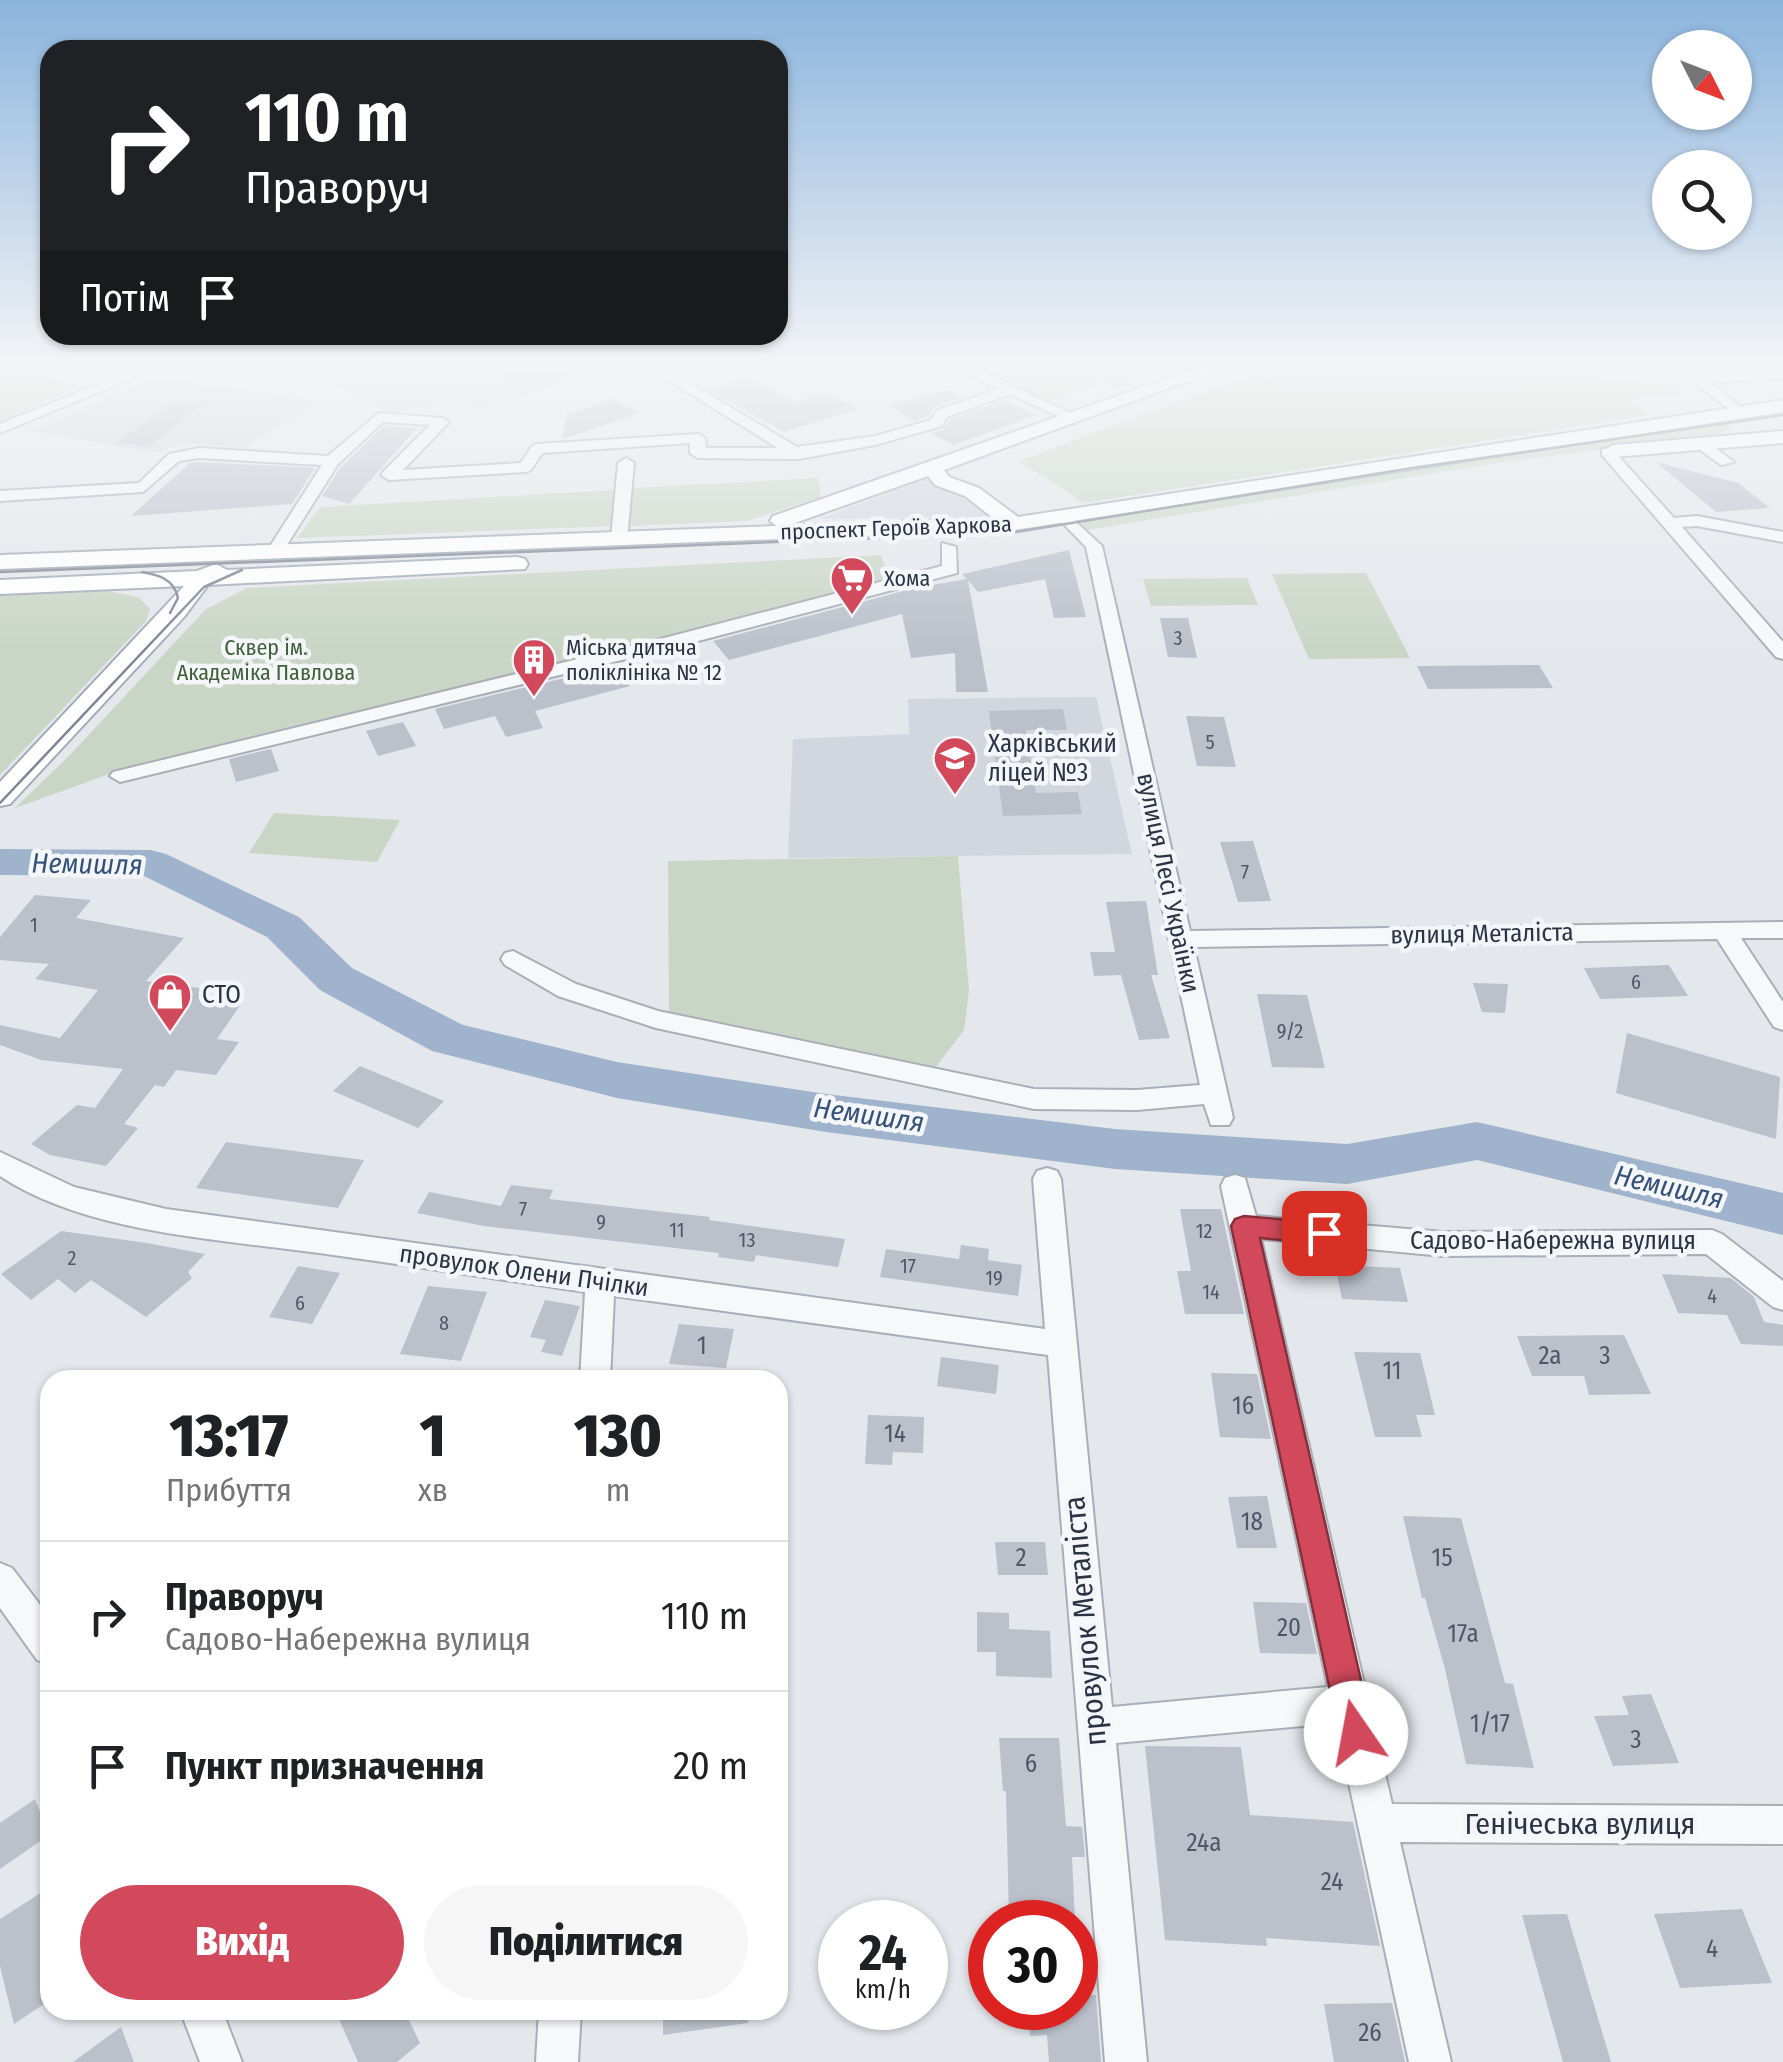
<!DOCTYPE html>
<html lang="uk">
<head>
<meta charset="utf-8">
<style>
	:root { --surface:#fff; --page:#f6f6f6; --text:#202124; --muted:#757577; --line:#e0e0e0; --accent:#d1495b }
	body { margin:0; font-family:"Fira Sans Condensed",sans-serif; background:var(--page); color:var(--text); height:100vh; display:flex; flex-direction:column; font-size:38px; white-space:nowrap }
	* { box-sizing:border-box; margin:0 }
	p { font-size:32px; color:var(--muted) }
	.icon { flex:none; width:55px; height:55px; fill:none; stroke:currentColor; stroke-width:2; stroke-linecap:round; stroke-linejoin:round }
	.map { position:relative; flex:1; overflow:hidden }
	.drawer { position:absolute; left:40px; top:1370px; width:748px; height:650px; display:flex; flex-direction:column; background:var(--surface); border-radius:30px; box-shadow:0 2px 8px #0004 }
	.drawer>* { flex:none }
	.guide { position:absolute; left:40px; top:40px; width:748px; height:305px; border-radius:30px; box-shadow:0 2px 8px #0004; background:#202124; color:#fff; overflow:hidden }
	.needle { width:65px; rotate:132deg }
	.buttons { position:absolute; left:1652px; top:30px; display:grid; gap:20px }
	.buttons a { display:grid; place-items:center; width:100px; height:100px; border-radius:50%; background:var(--surface); box-shadow:0 2px 8px #0004; font-size:50px }
	.speed { position:absolute; left:818px; top:1900px; display:flex; gap:20px; font-size:50px; font-weight:700; text-align:center }
	.speed>* { display:grid; place-content:center; width:130px; height:130px; border-radius:50%; background:var(--surface); box-shadow:0 2px 8px #0004; line-height:1 }
	.speed small { font-size:25px; font-weight:400 }
	.speed .limit { border:15px solid #d22; background:#fff; color:#111 }
	.pin { position:absolute; display:grid; place-items:center; width:85px; height:85px; color:#fff; margin:-42px; border-radius:20px; box-shadow:0 5px 15px #0006 }
	.me { position:absolute; width:110px; margin:-55px; rotate:348deg; stroke-linejoin:round; filter:drop-shadow(0 0 8px #0008) }
	.turn { display:flex; align-items:center; gap:35px; height:210px; padding:0 40px; font-size:45px }
	.turn .icon { width:130px; height:130px; stroke-width:2.5 }
	.turn b { display:block; font-size:70px; line-height:85px }
	.then { display:flex; align-items:center; height:95px; padding:0 40px; background:#0003; gap:20px; font-size:38px }
	.eta { display:flex; justify-content:space-evenly; align-items:center; height:170px; text-align:center }
	.eta b { font-size:60px; font-weight:800; line-height:70px }
	.button { display:flex; gap:20px; margin-top:auto; padding:20px 40px }
	.button a { flex:1; height:115px; border-radius:60px; background:var(--accent); color:#fff; font-size:40px; font-weight:800; line-height:115px; text-align:center }
	.button a+a { background:var(--page); color:var(--text) }
	ul { padding:0; list-style:none }
	li { display:flex; align-items:center; gap:30px; height:150px; padding:0 40px; border-top:2px solid var(--line) }
	li div { flex:1 }
	li b { display:block; font-size:38px }
	li em { font-style:normal }
	.map>svg:first-child { display:block }
	.built { fill:#d2d6de }
	.green { fill:#c9d6c5 }
	.lines { fill:none; stroke-linecap:round; stroke-linejoin:round }
	.river { fill:#9fb4cc; fill-rule:evenodd }
	.building { fill:#bbc0ca }
	.minor-casing { stroke:#a9aeb7; stroke-width:4 }
	.major-casing { stroke:#a3abb8; stroke-width:4 }
	.minor { fill:#f7f8fa; fill-rule:evenodd }
	.major { fill:#fff; fill-rule:evenodd }
	.tram { stroke:#7d8696; stroke-width:2.5 }
	.route { fill:#d1495b; stroke:#882f3b; stroke-width:2.5 }
	.labels { text-anchor:middle; dominant-baseline:central; stroke-width:9; stroke-linejoin:round; paint-order:stroke }
	.number-label { font-size:20px; fill:#4f5766 }
	.far-street-label { font-size:22px; fill:#2b3445; stroke:#f4f6f9 }
	.far-poi-label { font-size:22px; fill:#2b3445; stroke:#f4f6f9; text-anchor:start }
	.far-park-label { font-size:22px; fill:#3f6138; stroke:#f4f6f9 }
	.poi-label { font-size:25px; fill:#2b3445; stroke:#f4f6f9; text-anchor:start }
	.street-label { font-size:25px; fill:#2b3445; stroke:#f4f6f9 }
	.near-number-label { font-size:25px; fill:#4f5766 }
	.water-label { font-size:28px; font-style:italic; fill:#34527a; stroke:#f4f6f9 }
	.near-street-label { font-size:30px; fill:#2b3445; stroke:#f4f6f9 }
</style>
</head>
<body>
<div class="map">
<svg width="1783" height="2062" viewBox="0 0 1783 2062">
	<rect width="100%" height="100%" fill="#e4e7ec"/>
	<g class="built">
		<path d="M335 361H624L636 369 562 383 481 408 451 400 391 414 328 380Z"/>
		<path d="M153 377 318 402 242 448 180 443 158 453 33 431Z"/>
		<path d="M925 479 962 492 992 516 819 519Z"/>
		<path d="M1096 697 1132 854 788 858 793 739 909 734 908 699Z"/>
	</g>
	<g class="green">
		<path d="M0 361H58L45 374 78 387 0 422Z"/>
		<path d="M957 361H1170L1180 365 1117 388 1103 382 1047 402Z"/>
		<path d="M1288 361H1661L1633 374 1601 372 1606 379 1679 387V396H1648L1628 401 1649 415 1084 503 1019 461Z"/>
		<path d="M1713 420 1733 427 1715 435 1497 463 1087 530 1080 522Z"/>
		<path d="M818 478 821 497 746 521 629 526 633 488Z"/>
		<path d="M614 490 612 526 297 538 320 507Z"/>
		<path d="M881 555 891 583 118 771 15 808 68 757 206 609 247 588Z"/>
		<path d="M1366 573 1410 658 1309 659 1272 574Z"/>
		<path d="M1247 578 1258 605 1151 606 1143 579Z"/>
		<path d="M108 591 138 597 150 609 146 621 0 775V595Z"/>
		<path d="M274 813 400 820 377 862 249 853Z"/>
		<path d="M958 856 969 990 964 1030 929 1076 669 1021 668 861Z"/>
	</g>
	<g class="lines">
		<path class="river" d="M0 849 151 850 166 854 299 917 352 968 463 1025 617 1062 826 1094 1115 1129 1347 1144 1477 1122 1783 1193V1235L1477 1160 1347 1184 1115 1169 826 1132 617 1098 432 1051 320 990 267 937 144 876 0 875Z"/>
	</g>
	<g class="building">
		<path d="M490 361H591L592 368 520 387Z"/>
		<path d="M749 378 795 402 826 392 858 409 784 432 709 390Z"/>
		<path d="M948 390 961 398 935 407 928 417 914 421 888 405Z"/>
		<path d="M612 399 639 413 563 439 566 415Z"/>
		<path d="M1003 400 1036 415 953 445 932 433 943 430 950 420Z"/>
		<path d="M175 401 205 403 148 447 116 443Z"/>
		<path d="M384 426 417 428 349 504 322 496 341 467Z"/>
		<path d="M199 462 315 468 292 504 131 516 190 463Z"/>
		<path d="M1656 462 1738 483 1770 508 1716 512Z"/>
		<path d="M1069 550 1086 617 1054 618 1045 579 978 592 968 580 988 692H956L955 653 911 658 902 614 729 660 713 641 915 588 967 579 962 574Z"/>
		<path d="M1160 618H1188L1197 658 1168 657Z"/>
		<path d="M1539 665 1553 688 1428 689 1417 666Z"/>
		<path d="M615 666 630 686 535 711 543 728 506 737 495 716 444 729 435 709Z"/>
		<path d="M1063 709 1067 730H1026L1036 793 1078 792 1082 814 1003 816 989 711Z"/>
		<path d="M1186 716 1224 717 1236 767 1197 766Z"/>
		<path d="M403 722 416 746 378 756 366 731Z"/>
		<path d="M271 749 279 771 236 782 229 759Z"/>
		<path d="M1253 841 1271 901 1238 902 1220 842Z"/>
		<path d="M35 895 91 900 76 918 184 938 146 981 206 989 198 999 241 1004 217 1039 239 1042 216 1075 176 1070 164 1087 155 1085 124 1124 138 1128 106 1166 50 1155 31 1144 77 1105 95 1108 123 1069 41 1060 0 1045V1025L60 1038 98 990 35 979 49 964 0 960V937Z"/>
		<path d="M1146 901 1158 975H1151L1170 1038 1139 1040 1121 975 1094 976 1090 952H1115L1106 902Z"/>
		<path d="M1669 965 1688 996 1600 999 1584 968Z"/>
		<path d="M1473 983 1508 984 1505 1013 1482 1012Z"/>
		<path d="M1257 994 1307 995 1325 1068 1272 1067Z"/>
		<path d="M1627 1033 1780 1077 1776 1139 1616 1093Z"/>
		<path d="M360 1066 444 1101 418 1128 333 1091Z"/>
		<path d="M226 1142 364 1160 338 1208 196 1188Z"/>
		<path d="M511 1185 553 1190 549 1199 710 1217 709 1220 845 1239 838 1267 756 1255 754 1262 718 1257 719 1253 484 1226 417 1213 429 1192 501 1206Z"/>
		<path d="M1180 1209H1221L1244 1314H1185L1177 1271H1191Z"/>
		<path d="M61 1231 147 1243 205 1254 188 1272 192 1278 146 1317 91 1280 75 1293 58 1279 31 1300 1 1274Z"/>
		<path d="M961 1245 989 1249 988 1260 1022 1265 1018 1296 880 1277 886 1249 959 1259Z"/>
		<path d="M1335 1265 1400 1268 1408 1302 1342 1299Z"/>
		<path d="M298 1266 340 1273 312 1324 269 1317Z"/>
		<path d="M1662 1274 1731 1278 1754 1297 1764 1322 1783 1325V1346L1741 1344 1727 1315 1678 1313Z"/>
		<path d="M428 1286 487 1292 461 1361 400 1354Z"/>
		<path d="M545 1300 580 1306 562 1356 541 1352 546 1340 530 1337Z"/>
		<path d="M679 1324 734 1329 726 1368 669 1364Z"/>
		<path d="M1624 1335 1651 1394 1589 1395 1584 1376H1532L1517 1336Z"/>
		<path d="M1354 1352 1420 1353 1435 1415H1416L1422 1437H1375Z"/>
		<path d="M941 1357 999 1365 996 1394 937 1386Z"/>
		<path d="M1211 1373 1257 1374 1271 1439 1220 1437Z"/>
		<path d="M868 1415 924 1417 923 1453 893 1452 892 1465 865 1464Z"/>
		<path d="M1267 1496 1277 1548H1237L1228 1497Z"/>
		<path d="M1403 1516 1461 1518 1505 1683 1513 1684 1534 1768 1466 1764 1445 1669 1425 1598H1422Z"/>
		<path d="M995 1542H1045L1048 1575H998Z"/>
		<path d="M1253 1602 1306 1603 1317 1654 1260 1653Z"/>
		<path d="M977 1612 1009 1613V1629L1050 1631 1052 1678 996 1676V1652H977Z"/>
		<path d="M1651 1694 1679 1763 1613 1766 1594 1716 1629 1715 1622 1696Z"/>
		<path d="M999 1738H1059L1066 1826 1082 1827 1085 1857H1072L1075 1922 1009 1921 1006 1791H1003Z"/>
		<path d="M1145 1746 1241 1747 1250 1815 1353 1822 1380 1946 1266 1938 1267 1946 1165 1940Z"/>
		<path d="M35 1799 49 1835 0 1869V1823Z"/>
		<path d="M50 1887V2000L14 2024 0 1966V1919Z"/>
		<path d="M1742 1909 1772 1983 1680 1988 1654 1914Z"/>
		<path d="M1567 1914 1611 2062H1563L1522 1915Z"/>
		<path d="M1096 1995 1101 2062H1049L1047 2035 1030 2036 1028 2008H1075V1996Z"/>
		<path d="M1392 2003 1405 2062H1334L1324 2004Z"/>
		<path d="M335 2010H404L420 2043 397 2062H358Z"/>
		<path d="M663 2010H747L748 2023 663 2035Z"/>
		<path d="M121 2027 134 2062H73Z"/>
	</g>
	<g class="lines">
		<g class="minor-casing">
			<g id="minor">
				<path d="M155 361H174L0 433V424Z"/>
				<path d="M180 361H196L207 367 236 361H260L205 376Z"/>
				<path d="M637 361H653L797 447 875 436 931 420 936 411 998 389 942 361H960L1081 418 1069 421 1010 394 947 417 942 426 875 445 799 459 698 458 690 453V443L542 453 531 470 526 472 389 480 381 475 383 472 430 425 383 422 338 464 283 551 275 556 267 551 322 465 199 458 179 461 143 492 0 501V491L139 483 169 454 199 448 328 456 379 413 442 418 449 422 403 470 521 463 532 446 537 444 698 434 705 438 706 448H778Z"/>
				<path d="M1172 361H1191L1212 371 1200 374Z"/>
				<path d="M1783 370V378L1710 383 1743 409V415L1738 416 1690 380 1697 376Z"/>
				<path d="M1696 441H1706L1734 462 1721 465 1696 447Z"/>
				<path d="M1602 449H1612L1674 518 1697 516 1783 532V542L1697 526 1682 527 1783 642V659L1776 657 1602 455Z"/>
				<path d="M626 458 634 463 627 539 619 544 611 539 618 463Z"/>
				<path d="M1066 513 1102 546 1190 931 1783 922V938H1741L1783 1002V1030L1774 1027 1717 939 1194 947 1233 1118 1229 1125H1211L1204 1104 1137 1110 1034 1109 656 1028 558 996 505 965 501 959 505 953 513 951 576 984 658 1011 1034 1089 1137 1090 1200 1085 1086 547 1058 518Z"/>
				<path d="M942 543 956 547 957 573 679 646 120 782 110 776 113 772 668 637 942 566Z"/>
				<path d="M0 1152 74 1187 166 1209 1045 1329 1033 1179 1037 1171 1047 1168 1057 1171 1061 1179 1112 1707 1328 1687 1221 1186 1225 1178 1235 1175 1245 1178 1256 1216 1443 1232 1712 1230 1722 1234 1783 1281V1310L1773 1307 1706 1254 1443 1256 1261 1239 1392 1804 1783 1806V1844L1400 1842 1451 2062H1409L1336 1723 1116 1743 1147 2062H1105L1048 1355 614 1296 610 1380H580L585 1292C496 1279 407 1265 319 1253 218 1239 86 1233 0 1176Z"/>
				<path d="M0 1563 12 1568 50 1618V1665L37 1660 0 1608Z"/>
				<path d="M180 2010H222L242 2062H200Z"/>
				<path d="M539 2010H581L578 2062H536Z"/>
			</g>
		</g>
		<g class="major-casing">
			<g id="major">
				<path d="M1217 361H1243L944 470 949 477 979 488 1018 517 1783 400V412L1014 530 0 569V555L777 526 770 521 773 516ZM928 476 935 485 965 496 993 518 786 526Z"/>
				<path d="M1783 431V443L1613 457 1603 451 1613 445Z"/>
				<path d="M517 557 525 559 528 564 525 569 208 585 184 617 10 804 0 806V782L184 586 0 594V580L197 571 216 564 227 570Z"/>
			</g>
		</g>
		<use href="#minor" class="minor"/>
		<use href="#major" class="major"/>
		<g class="tram">
			<path d="M0 572 1010 533 1412 468 1783 415"/>
			<path d="M142 572C159 575 174 579 178 598L170 613"/>
			<path d="M0 803 204 587 242 570"/>
		</g>
	</g>
	<linearGradient id="sky" x2="0" y2="1"><stop stop-color="#8bb4dd"/><stop offset="0.56" stop-color="#f3f4f6"/><stop offset="1" stop-color="#f3f4f6" stop-opacity="0"/></linearGradient>
	<rect width="1783" height="650" fill="url(#sky)"/>
	<path class="route" d="M1244 1216 1324 1223 1333 1226 1337 1233 1333 1241 1324 1244 1260 1238 1373 1733 1368 1745 1356 1750 1344 1745 1339 1733 1231 1226 1235 1219Z"/>
	<defs>
		<g id="supermarket-pin" transform="scale(2.25)"><path d="M0 17L-7.5 6A9.5 9.5 0 1 1 7.5 6Z" fill="#d1495b" stroke="#f4f6f9"/><path d="M-6-5.5h2.5l.6 2H6L4.5 2H-2.5L-4.4-4H-6ZM-1.5 3.2a1.3 1.3 0 1 0 .1 0ZM3 3.2a1.3 1.3 0 1 0 .1 0Z" fill="#fff"/></g>
		<g id="building-pin" transform="scale(2.25)"><path d="M0 17L-7.5 6A9.5 9.5 0 1 1 7.5 6Z" fill="#d1495b" stroke="#f4f6f9"/><path d="M-4-6H4V6H1V3H-1V6H-4ZM-2.5-4.3h1.7v1.8h-1.7ZM.8-4.3h1.7v1.8H.8ZM-2.5-1h1.7V.8h-1.7ZM.8-1h1.7V.8H.8Z" fill="#fff"/></g>
		<g id="school-pin" transform="scale(2.25)"><path d="M0 17L-7.5 6A9.5 9.5 0 1 1 7.5 6Z" fill="#d1495b" stroke="#f4f6f9"/><path d="M0-5L7-2L0 1L-7-2ZM-4 1L0 2.5L4 1V4Q0 6-4 4Z" fill="#fff"/></g>
		<g id="shop-pin" transform="scale(2.25)"><path d="M0 17L-7.5 6A9.5 9.5 0 1 1 7.5 6Z" fill="#d1495b" stroke="#f4f6f9"/><path d="M-5-2.5h2.3a2.7 3.5 0 0 1 5.4 0H5L5.5 6h-11ZM-1.5-2.5h3a1.5 2.3 0 0 0-3 0Z" fill="#fff"/></g>
	</defs>
	<g fill-rule="evenodd">
		<use href="#supermarket-pin" x="852" y="578"/>
		<use href="#building-pin" x="534" y="660"/>
		<use href="#school-pin" x="955" y="758"/>
		<use href="#shop-pin" x="170" y="995"/>
	</g>
	<g class="labels">
		<g class="number-label">
			<text x="1178" y="638">3</text>
			<text x="1210" y="742">5</text>
			<text x="1245" y="872">7</text>
			<text x="34" y="925">1</text>
			<text x="1636" y="982">6</text>
			<text x="1290" y="1031">9/2</text>
			<text x="523" y="1209">7</text>
			<text x="601" y="1222">9</text>
			<text x="677" y="1230">11</text>
			<text x="1204" y="1231">12</text>
			<text x="747" y="1240">13</text>
			<text x="72" y="1258">2</text>
			<text x="908" y="1266">17</text>
			<text x="994" y="1278">19</text>
			<text x="1211" y="1292">14</text>
			<text x="1712" y="1296">4</text>
			<text x="300" y="1303">6</text>
			<text x="444" y="1323">8</text>
		</g>
		<g class="far-street-label">
			<text transform="translate(896 528) rotate(-2)">проспект Героїв Харкова</text>
		</g>
		<g class="far-poi-label">
			<text x="884" y="578">Хома</text>
			<text x="566" y="647">Міська дитяча<tspan x="566" dy="25">поліклініка № 12</tspan></text>
		</g>
		<g class="far-park-label">
			<text x="266" y="647">Сквер ім.<tspan x="266" dy="25">Академіка Павлова</tspan></text>
		</g>
		<g class="poi-label">
			<text x="988" y="744">Харківський<tspan x="988" dy="29">ліцей №3</tspan></text>
			<text x="202" y="995">СТО</text>
		</g>
		<g class="street-label">
			<text transform="translate(1168 883) rotate(78)">вулиця Лесі Українки</text>
			<text transform="translate(1482 934) rotate(-1)">вулиця Металіста</text>
			<text x="1553" y="1241">Садово-Набережна вулиця</text>
			<text transform="translate(524 1271) rotate(8)">провулок Олени Пчілки</text>
		</g>
		<g class="near-number-label">
			<text x="702" y="1346">1</text>
			<text x="1550" y="1356">2а</text>
			<text x="1605" y="1356">3</text>
			<text x="1392" y="1371">11</text>
			<text x="1243" y="1406">16</text>
			<text x="895" y="1434">14</text>
			<text x="1252" y="1522">18</text>
			<text x="1021" y="1558">2</text>
			<text x="1442" y="1558">15</text>
			<text x="1289" y="1628">20</text>
			<text x="1463" y="1634">17а</text>
			<text x="1490" y="1724">1/17</text>
			<text x="1636" y="1740">3</text>
			<text x="1031" y="1764">6</text>
			<text x="1204" y="1843">24а</text>
			<text x="1332" y="1882">24</text>
			<text x="1712" y="1949">4</text>
			<text x="1370" y="2033">26</text>
		</g>
		<g class="water-label">
			<text transform="translate(87 864) rotate(1)">Немишля</text>
			<text transform="translate(869 1115) rotate(8)">Немишля</text>
			<text transform="translate(1669 1187) rotate(13)">Немишля</text>
		</g>
		<g class="near-street-label">
			<text transform="translate(1085 1621) rotate(-95)">провулок Металіста</text>
			<text x="1580" y="1824">Генічеська вулиця</text>
		</g>
	</g>
</svg>
<div class="buttons">
<a><svg class="needle" viewBox="-14 -14 28 28"><path d="M0-13l5 13h-10z" fill="#e53935"/><path d="M0 13l5-13h-10z" fill="#757577"/></svg></a>
<a><svg class="icon" aria-label="search" viewBox="0 0 24 24"><circle cx="10" cy="10" r="6"/><path d="M15 15l6 6"/></svg></a>
</div>
<div class="speed"><div>24<small>km/h</small></div><div class="limit">30</div></div>
<div class="pin" style="left:1324px;top:1233px;background:#d93025"><svg class="icon" aria-label="arrive" viewBox="0 0 24 24"><path d="M6 21V4h12l-3 4 3 4H6"/></svg></div>
<svg class="me" style="left:1356px;top:1733px" viewBox="-20 -20 40 40"><circle r="19" fill="#fff"/><path d="M0-13L10 11 0 6-10 11z" fill="#d1495b"/></svg>
<div class="guide">
<div class="turn"><svg class="icon" aria-label="right" viewBox="0 0 24 24"><path d="M7 20v-9h11M14 6l5 5-5 5"/></svg><div><b>110 m</b>Праворуч</div></div>
<div class="then">Потім<svg class="icon" aria-label="arrive" viewBox="0 0 24 24"><path d="M6 21V4h12l-3 4 3 4H6"/></svg></div>
</div>
<section class="drawer">
<div class="eta">
<div><b>13:17</b><p>Прибуття</p></div>
<div><b>1</b><p>хв</p></div>
<div><b>130</b><p>m</p></div>
</div>
<ul>
<li><svg class="icon" aria-label="right" viewBox="0 0 24 24"><path d="M7 20v-9h11M14 6l5 5-5 5"/></svg><div><b>Праворуч</b><p>Садово-Набережна вулиця</p></div><em>110 m</em></li>
<li><svg class="icon" aria-label="arrive" viewBox="0 0 24 24"><path d="M6 21V4h12l-3 4 3 4H6"/></svg><div><b>Пункт призначення</b></div><em>20 m</em></li>
</ul>
<div class="button"><a>Вихід</a><a>Поділитися</a></div>
</section>
</div>
</body>
</html>
